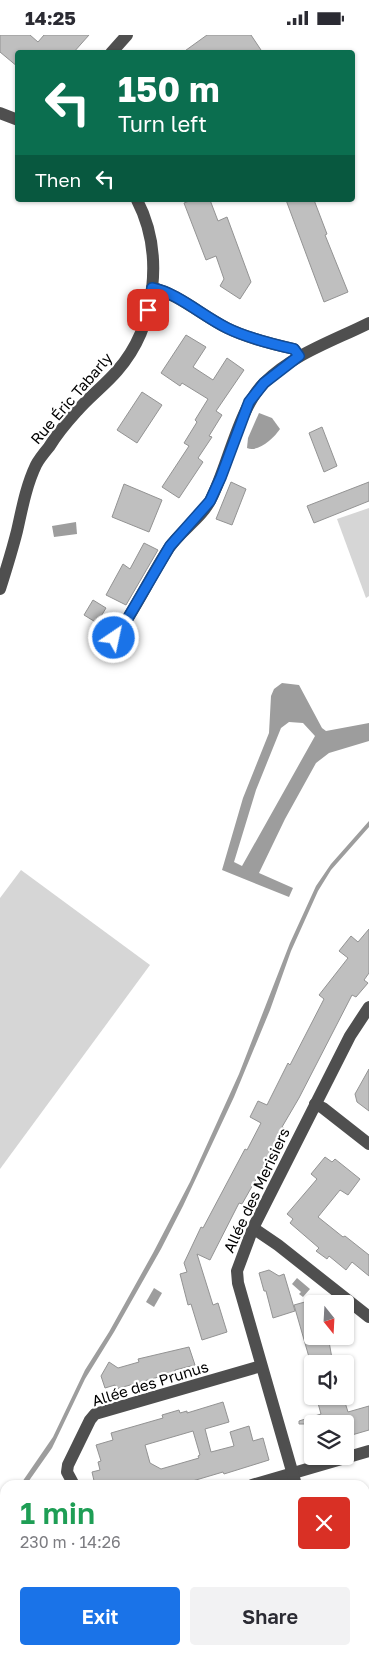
<!DOCTYPE html>
<html lang="en">
<head>
<meta charset="utf-8">
<style>
	:root { --surface:#fff; --page:#f2f2f3; --text:#2b2b33; --muted:#7c7c81; --accent:#1a73e8 }
	body { margin:0; font-family:"Golos Text",sans-serif; background:var(--page); color:var(--text); height:100vh; display:flex; flex-direction:column; font-size:19px; white-space:nowrap }
	* { box-sizing:border-box; margin:0 }
	p { font-size:16px; color:var(--muted) }
	.icon { flex:none; width:28px; height:28px; fill:none; stroke:currentColor; stroke-width:2; stroke-linecap:round; stroke-linejoin:round }
	.map { position:relative; flex:1; overflow:hidden }
	.details { position:absolute; left:0px; top:1445px; width:370px; height:175px; display:flex; flex-direction:column; background:var(--surface); border-radius:15px 15px 0 0; box-shadow:0 1px 4px #0004 }
	.details>* { flex:none }
	.guide { position:absolute; left:15px; top:15px; width:340px; height:152px; border-radius:5px; box-shadow:0 1px 4px #0004; background:#0b6e4f; color:#fff; overflow:hidden }
	.needle { width:32px; rotate:162deg }
	.controls { position:absolute; left:304px; top:1260px; display:grid; gap:10px }
	.controls a { display:grid; place-items:center; width:50px; height:50px; border-radius:5px; background:var(--surface); box-shadow:0 1px 4px #0004; font-size:25px }
	.pin { position:absolute; display:grid; place-items:center; width:42px; height:42px; color:#fff; margin:-21px; border-radius:10px; box-shadow:0 2px 8px #0006 }
	.me { position:absolute; width:55px; margin:-28px; rotate:34deg; stroke-linejoin:round; filter:drop-shadow(0 0 4px #0008) }
	.turn { display:flex; align-items:center; gap:18px; height:105px; padding:0 20px; font-size:22px }
	.turn .icon { width:65px; height:65px; stroke-width:2.5 }
	.turn b { display:block; font-size:35px; line-height:42px }
	.then { display:flex; align-items:center; height:48px; padding:0 20px; background:#0003; gap:10px; font-size:19px }
	.round { display:grid; place-items:center; flex:none; width:52px; height:52px; border-radius:5px; background:var(--page) }
	.overview { display:flex; align-items:center; justify-content:space-between; height:85px; padding:0 20px }
	h1 { font-size:30px; font-weight:600; line-height:38px; color:#1e9e55 }
	.cta { display:flex; gap:10px; margin-top:auto; padding:10px 20px }
	.cta a { flex:1; height:58px; border-radius:5px; background:var(--accent); color:#fff; font-size:20px; font-weight:600; line-height:58px; text-align:center }
	.cta a+a { background:var(--page); color:var(--text) }
	.status { display:flex; justify-content:space-between; align-items:center; height:35px; padding:0 25px; background:var(--surface); direction:ltr }
	.status svg { height:14px; fill:currentColor }
	.map>svg:first-child { display:block }
	.green { fill:#d6d6d6 }
	.water { fill:#9d9d9d; fill-rule:evenodd }
	.building { fill:#bfbfbf; stroke:#939393; fill-rule:evenodd }
	.lines { fill:none; stroke-linecap:round; stroke-linejoin:round }
	.minor { stroke:#4f4f4f; stroke-width:12 }
	.route-casing { stroke:#114b97; stroke-width:12 }
	.route { stroke:#1a73e8; stroke-width:9 }
	.labels { text-anchor:middle; dominant-baseline:central; stroke-width:4.5; stroke-linejoin:round; paint-order:stroke }
	.street-label { font-size:15px; fill:#000; stroke:#fff }
</style>
</head>
<body>
<div class="status"><b>14:25</b><svg viewBox="0 0 49 12"><path d="M0 12V9h3v3zM5 12V6h3v6zM10 12V3h3v9zM15 12V0h3v12zM26 1h20v11H26zM47 4h2v5h-2z"/></svg></div>
<div class="map">
<svg width="369" height="1620" viewBox="0 0 369 1620">
	<rect width="100%" height="100%" fill="#fff"/>
	<g class="green">
		<path d="M369 473V561L366 563 337 484Z"/>
		<path d="M21 835 150 930 0 1134V863Z"/>
		<path d="M365 1602 369 1620H320L319 1615H365Z"/>
		<path d="M21 1615H44L46 1620H24Z"/>
	</g>
	<g class="water">
		<path d="M259 378 272 383 280 394C274 403 258 418 247 413L248 403Z"/>
		<path d="M76 487 77 499 54 502 52 491Z"/>
		<path d="M282 648 299 650 322 693 326 696 369 688V706L329 718 316 728 285 784 259 838 293 853 289 862 222 835 243 763 269 698 271 661 274 654ZM289 687 303 688 315 701 242 831 234 827 256 755 281 693Z"/>
		<path d="M369 786V792L331 835 318 856 291 916 270 975 234 1062 183 1171 161 1214 114 1297 85 1344 52 1413 26 1450H20L53 1402 85 1335 109 1297 153 1218 190 1147 239 1039 290 908 316 851 331 829Z"/>
		<path d="M297 1243 310 1254 303 1262 299 1259 301 1257 292 1249Z"/>
		<path d="M154 1253 162 1258 154 1272 146 1267Z"/>
	</g>
	<g class="building">
		<path d="M0 0H30L38 7 44 0H89L73 18H18V32L0 17Z"/>
		<path d="M207 0H251L263 18H182Z"/>
		<path d="M192 165H210L218 186 227 182 251 247 240 264 220 251 224 244 216 221 206 225 184 168Z"/>
		<path d="M286 165H314L327 199 325 200 348 257 324 267Z"/>
		<path d="M186 300 206 312 193 332 213 345 227 323 244 335 216 376 222 380 209 401 212 402 198 423 203 427 179 463 162 452 189 411 184 408 197 387 195 385 208 364 182 348 180 351 161 338Z"/>
		<path d="M142 357 162 370 137 408 117 395Z"/>
		<path d="M322 392 337 431 324 437 309 398Z"/>
		<path d="M231 447 246 454 232 490 216 484Z"/>
		<path d="M369 447V466L314 488 307 471Z"/>
		<path d="M124 449 162 465 149 497 112 482Z"/>
		<path d="M144 508 158 515 126 570 106 560 123 529 130 534Z"/>
		<path d="M93 565 106 573 97 588 84 580Z"/>
		<path d="M369 894V938L364 945 368 948 356 962 352 960 299 1063 282 1092 284 1093 271 1118 242 1169 239 1168 210 1225 197 1219 213 1270 218 1268 227 1297 202 1305 191 1269 188 1270 180 1239 187 1237 184 1228 201 1192 203 1193 245 1114 247 1115 261 1088 250 1082 258 1066 267 1070 288 1028 290 1030 324 964 319 960 348 923 339 916 351 901 358 907Z"/>
		<path d="M369 1034V1076L357 1067 355 1059Z"/>
		<path d="M325 1122 332 1127 335 1124 360 1144 348 1160 340 1155 318 1182 343 1202 345 1201 369 1220V1241L352 1227 346 1235 329 1221 327 1224 316 1216 319 1213 290 1188 293 1184 287 1179 317 1144 311 1139Z"/>
		<path d="M269 1235 279 1241 284 1239 295 1276 273 1283 266 1256H264L259 1238Z"/>
		<path d="M312 1265V1301H328L333 1329H311L294 1270Z"/>
		<path d="M189 1312 195 1330 175 1335V1337L162 1341 116 1354 115 1350 105 1353 101 1341 109 1327 118 1333 139 1327 138 1324Z"/>
		<path d="M316 1361H343L348 1377 369 1371V1395L345 1402V1389H299V1386L321 1379Z"/>
		<path d="M223 1367 229 1387 205 1394 211 1417 234 1411 230 1397 249 1391 253 1406 263 1403 269 1425 224 1439 223 1437 179 1450H95L92 1437 100 1435 98 1427 101 1426 96 1410 113 1405 111 1398 163 1383 162 1380 179 1375 180 1378 187 1376V1378ZM193 1396 200 1420 198 1421 199 1423 161 1434 150 1428 145 1410Z"/>
	</g>
	<g class="lines">
		<g class="minor">
			<path d="M111 18 127 0"/>
			<path d="M0 78 18 85"/>
			<path d="M152 253C177 258 203 281 227 293 247 303 271 309 294 314L299 321"/>
			<path d="M0 554C6 535 12 516 17 496 22 474 26 451 36 430 39 424 44 418 49 412 57 399 67 387 77 376 89 362 105 350 117 336 157 291 164 217 137 165"/>
			<path d="M115 603C135 575 150 542 169 513 181 495 202 483 211 464 228 430 239 373 264 348 293 319 333 306 369 288"/>
			<path d="M315 1069 323 1073 369 1109"/>
			<path d="M253 1193 278 1210 369 1282"/>
			<path d="M74 1450 67 1437 68 1430 90 1385 95 1379 261 1331"/>
			<path d="M252 1450 369 1416"/>
			<path d="M296 1450 238 1248 237 1236 253 1193 350 1001 369 972"/>
			<path d="M365 1522 369 1534"/>
			<path d="M0 1602 5 1595"/>
			<path d="M0 1612 3 1620"/>
			<path d="M64 1615 66 1620"/>
			<path d="M293 1615 294 1620"/>
			<path d="M175 1620 192 1615"/>
		</g>
	</g>
	<g class="lines">
		<g class="route-casing">
			<path id="route" d="M114 603 125 588 170 511 210 466 221 442 249 367 264 348 299 321 294 314C272 309 247 303 227 293 202 281 178 258 152 253L148 275"/>
		</g>
		<use href="#route" class="route"/>
	</g>
	<g class="labels">
		<g class="street-label">
			<text transform="translate(71 363) rotate(-49)">Rue Éric Tabarly</text>
			<text transform="translate(256 1155) rotate(-65)">Allée des Merisiers</text>
			<text transform="translate(150 1348) rotate(-17)">Allée des Prunus</text>
		</g>
	</g>
</svg>
<div class="controls">
<a><svg class="needle" viewBox="-14 -14 28 28"><path d="M0-13l5 13h-10z" fill="#e53935"/><path d="M0 13l5-13h-10z" fill="#7c7c81"/></svg></a>
<a><svg class="icon" aria-label="sound" viewBox="0 0 24 24"><path d="M4 9h4l5-4v14l-5-4H4zM17 9q2 3 0 6"/></svg></a>
<a><svg class="icon" aria-label="layers" viewBox="0 0 24 24"><path d="M12 4l9 5-9 5-9-5zM3 14l9 5 9-5"/></svg></a>
</div>
<div class="pin" style="left:148px;top:275px;background:#d93025"><svg class="icon" aria-label="arrive" viewBox="0 0 24 24"><path d="M6 21V4h12l-3 4 3 4H6"/></svg></div>
<svg class="me" style="left:114px;top:603px" viewBox="-20 -20 40 40"><circle r="17" fill="#1a73e8" stroke="#fff" stroke-width="3"/><path d="M0-11L8 9 0 5-8 9z" fill="#fff"/></svg>
<div class="guide">
<div class="turn"><svg class="icon" aria-label="left" viewBox="0 0 24 24"><path d="M17 20v-9H6M10 6l-5 5 5 5"/></svg><div><b>150 m</b>Turn left</div></div>
<div class="then">Then<svg class="icon" aria-label="left" viewBox="0 0 24 24"><path d="M17 20v-9H6M10 6l-5 5 5 5"/></svg></div>
</div>
<section class="details">
<div class="overview"><div><h1>1 min</h1><p>230 m · 14:26</p></div><a class="round" style="background:#d93025;color:#fff"><svg class="icon" aria-label="close" viewBox="0 0 24 24"><path d="M6 6l12 12M18 6L6 18"/></svg></a></div>
<div class="cta"><a>Exit</a><a>Share</a></div>
</section>
</div>
</body>
</html>
